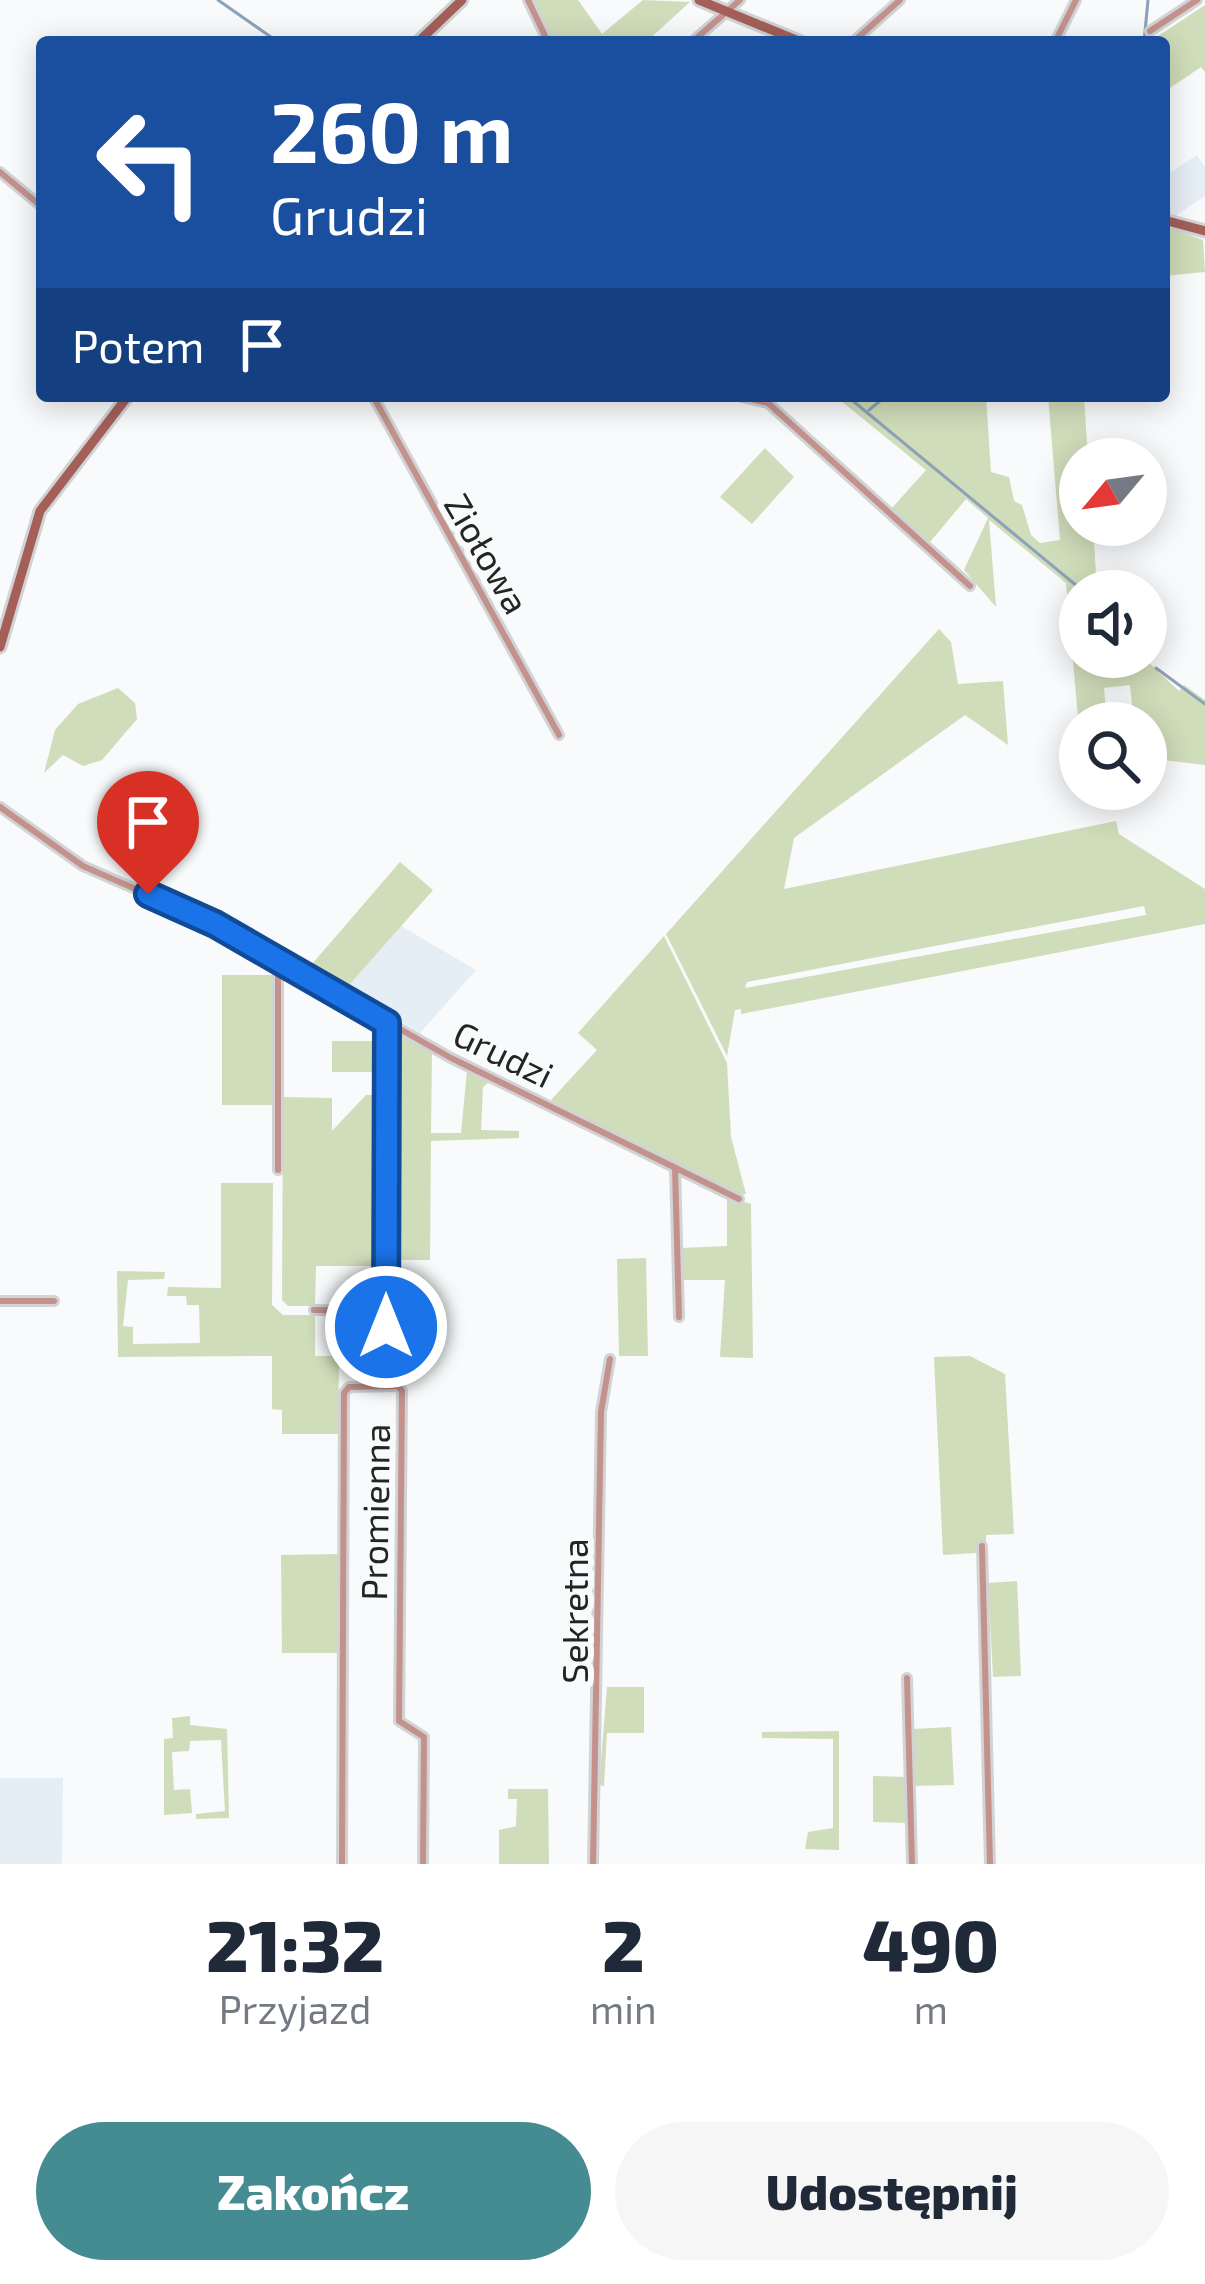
<!DOCTYPE html>
<html lang="pl">
<head>
<meta charset="utf-8">
<style>
	:root { --surface:#fff; --page:#f6f6f7; --text:#1f2937; --muted:#747a83; --accent:#448c91 }
	body { margin:0; font-family:"Exo 2",sans-serif; background:var(--page); color:var(--text); height:100vh; display:flex; flex-direction:column; font-size:45px; white-space:nowrap }
	* { box-sizing:border-box; margin:0 }
	p { font-size:39px; color:var(--muted) }
	.icon { flex:none; width:66px; height:66px; fill:none; stroke:currentColor; stroke-width:2; stroke-linecap:round; stroke-linejoin:round }
	.map { position:relative; height:1864px; overflow:hidden }
	.details { display:flex; flex-direction:column; background:var(--surface); flex:1 }
	.details>* { flex:none }
	.hud { position:absolute; left:36px; top:36px; width:1134px; height:366px; border-radius:12px; box-shadow:0 6px 30px #0003; background:#1a4fa0; color:#fff; overflow:hidden }
	.needle { width:78px; rotate:241deg }
	.fabs { position:absolute; left:1059px; top:438px; display:grid; gap:24px }
	.fabs a { display:grid; place-items:center; width:108px; height:108px; border-radius:50%; background:var(--surface); box-shadow:0 6px 30px #0003; font-size:60px }
	.pin { position:absolute; display:grid; place-items:center; width:102px; height:102px; color:#fff; margin:-123px -51px; border-radius:50% 50% 50% 0; rotate:-45deg; box-shadow:0 0 12px #0007 }
	.pin .icon { rotate:45deg }
	.me { position:absolute; width:132px; margin:-66px; rotate:0deg; stroke-linejoin:round; filter:drop-shadow(0 0 9px #0008) }
	.turn { display:flex; align-items:center; gap:42px; height:252px; padding:0 36px; font-size:54px }
	.turn .icon { width:156px; height:156px; stroke-width:2.5 }
	.turn b { display:block; font-size:84px; line-height:102px }
	.then { display:flex; align-items:center; height:114px; padding:0 36px; background:#0003; gap:24px; font-size:45px }
	.eta { display:flex; justify-content:space-evenly; align-items:center; height:204px; text-align:center }
	.eta b { font-size:72px; font-weight:800; line-height:84px }
	.primary-button { display:flex; gap:24px; margin-top:auto; padding:24px 36px }
	.primary-button a { flex:1; height:138px; border-radius:72px; background:var(--accent); color:#fff; font-size:48px; font-weight:800; line-height:138px; text-align:center }
	.primary-button a+a { background:var(--page); color:var(--text) }
	.map>svg:first-child { display:block }
	.built { fill:#e6eef5 }
	.green { fill:#d0ddba; fill-rule:evenodd }
	.lines { fill:none; stroke-linecap:round; stroke-linejoin:round }
	.stream { stroke:#8ea1ba; stroke-width:3 }
	.street-casing { stroke:#d2d3d4; stroke-width:12 }
	.secondary-casing { stroke:#d2d3d4; stroke-width:15 }
	.street { stroke:#c3928d; stroke-width:6 }
	.secondary { stroke:#a45f59; stroke-width:9 }
	.route-casing { stroke:#114b97; stroke-width:30 }
	.route { stroke:#1a73e8; stroke-width:21 }
	.labels { text-anchor:middle; dominant-baseline:central; stroke-width:12; stroke-linejoin:round; paint-order:stroke }
	.street-label { font-size:36px; fill:#232424; stroke:#f8fafb }
</style>
</head>
<body>
<div class="map">
<svg width="1205" height="1864" viewBox="0 0 1205 1864">
	<rect width="100%" height="100%" fill="#f8fafb"/>
	<g class="built">
		<path d="M1197 155 1205 167V196L1175 216 1164 214V177Z"/>
		<path d="M401 926 476 970 420 1033 351 993 349 985Z"/>
		<path d="M0 1778H63L62 1864H0Z"/>
	</g>
	<g class="green">
		<path d="M532 0H578L602 34 643 0 690 2 646 42H552Z"/>
		<path d="M1205 5V72L1201 67 1164 92V42H1149Z"/>
		<path d="M1164 225 1203 240 1205 272 1164 276Z"/>
		<path d="M835 396H986L991 472 1009 477 1014 501 1022 505 1031 535 1040 543 1060 540 1048 396H1084L1088 459H1080V525H1093L1097 591H1080V657H1143L1179 691 1184 685 1205 700V765L1146 758V723H1134L1130 685 1104 688 1107 723H1080V740L1066 583 989 520 996 607 964 570 988 518 966 499 930 542 891 509 926 470Z"/>
		<path d="M765 448 794 477 752 524 720 497Z"/>
		<path d="M939 629 951 642 958 684 1003 681 1008 745 965 715 794 838 784 889 1116 821 1119 834 1205 889V924L741 1014V1009L735 1010 727 1056 666 934ZM1144 906 1146 915 745 988 747 982Z"/>
		<path d="M118 688 135 703 137 719 102 760 83 766 63 755 44 773 55 730 78 704Z"/>
		<path d="M400 862 433 890 342 993 306 971Z"/>
		<path d="M664 936 727 1063 731 1137 746 1194C721 1198 585 1117 551 1100L597 1050 578 1033Z"/>
		<rect x="222" y="975" width="52" height="130"/>
		<path d="M395 1031 432 1052 431 1133H461L467 1071 488 1083 483 1087 481 1130 519 1131V1138L431 1141 430 1260H391L389 1036Z"/>
		<rect x="332" y="1041" width="51" height="31"/>
		<path d="M366 1095H382V1266H316L315 1306H288L282 1300 283 1097 332 1098V1131Z"/>
		<path d="M221 1183H273L272 1305 283 1315H315V1356H339L338 1434H282V1410L272 1409V1356L118 1357 117 1271 165 1272 164 1279 128 1280 123 1326 133 1327V1344L200 1343 199 1305H187L186 1296H167L168 1287 221 1288Z"/>
		<path d="M727 1197 751 1204 753 1358 720 1357 725 1280H681V1248L727 1246Z"/>
		<path d="M646 1258 648 1356H619L617 1259Z"/>
		<path d="M348 1315 376 1316 382 1328H430V1356H347Z"/>
		<path d="M970 1356 1005 1374 1014 1534 986 1535V1545H977V1553L943 1555 934 1357Z"/>
		<path d="M338 1554 337 1653H282L281 1555Z"/>
		<path d="M1017 1581 1021 1676 993 1677 988 1583Z"/>
		<path d="M607 1687H644V1733H607L604 1786 599 1785Z"/>
		<path d="M190 1716V1725L227 1729 229 1818 196 1819V1814L225 1811 221 1740 190 1741 189 1751 172 1752 174 1790 190 1789 192 1813 164 1815V1739L173 1738 172 1718Z"/>
		<path d="M951 1727 954 1785 914 1786 913 1729Z"/>
		<path d="M839 1731V1850L805 1849 808 1832 833 1828V1739L762 1738V1732Z"/>
		<path d="M873 1776 905 1777V1823L873 1822Z"/>
		<path d="M508 1789H548L549 1864H499V1830L516 1826 517 1799H508Z"/>
	</g>
	<g class="lines">
		<g class="stream">
			<path d="M218 0 278 42"/>
			<path d="M1144 42 1148 0"/>
			<path d="M847 396 1083 591"/>
			<path d="M869 410 886 396"/>
			<path d="M1146 656 1150 661"/>
			<path d="M1156 668 1205 704"/>
		</g>
		<g class="street-casing">
			<g id="street">
				<path d="M528 0 548 42"/>
				<path d="M1150 31 1197 0"/>
				<path d="M692 42 740 0"/>
				<path d="M853 42 900 0"/>
				<path d="M1055 42 1076 0"/>
				<path d="M0 172 42 207"/>
				<path d="M373 396 559 735"/>
				<path d="M738 396 768 403 970 586"/>
				<path d="M0 807 83 866 215 924 451 1058 739 1199"/>
				<path d="M278 960V1170"/>
				<path d="M675 1168 679 1317"/>
				<path d="M0 1301H54"/>
				<path d="M314 1310 386 1311"/>
				<path d="M386 1327 387 1023"/>
				<path d="M982 1546 990 1864"/>
				<path d="M907 1678 912 1864"/>
				<path d="M342 1864 344 1393 349 1387 398 1386 402 1391 399 1721 424 1737 423 1864"/>
				<path d="M593 1864 601 1412 610 1359"/>
			</g>
		</g>
		<g class="secondary-casing">
			<g id="secondary">
				<path d="M699 0 801 42"/>
				<path d="M418 42 462 0"/>
				<path d="M1164 220 1205 231"/>
				<path d="M0 647 40 511 128 396"/>
			</g>
		</g>
		<use href="#street" class="street"/>
		<use href="#secondary" class="secondary"/>
	</g>
	<g class="lines">
		<g class="route-casing">
			<path id="route" d="M148 894 215 924 387 1023 386 1327"/>
		</g>
		<use href="#route" class="route"/>
	</g>
	<g class="labels">
		<g class="street-label">
			<text transform="translate(488 553) rotate(60)">Ziołowa</text>
			<text transform="translate(504 1053) rotate(26)">Grudzi</text>
			<text transform="translate(374 1512) rotate(-89)">Promienna</text>
			<text transform="translate(573 1611) rotate(-90)">Sekretna</text>
		</g>
	</g>
</svg>
<div class="fabs">
<a><svg class="needle" viewBox="-14 -14 28 28"><path d="M0-13l5 13h-10z" fill="#e53935"/><path d="M0 13l5-13h-10z" fill="#747a83"/></svg></a>
<a><svg class="icon" aria-label="sound" viewBox="0 0 24 24"><path d="M4 9h4l5-4v14l-5-4H4zM17 9q2 3 0 6"/></svg></a>
<a><svg class="icon" aria-label="search" viewBox="0 0 24 24"><circle cx="10" cy="10" r="6"/><path d="M15 15l6 6"/></svg></a>
</div>
<div class="pin" style="left:148px;top:894px;background:#d93025"><svg class="icon" aria-label="arrive" viewBox="0 0 24 24"><path d="M6 21V4h12l-3 4 3 4H6"/></svg></div>
<svg class="me" style="left:386px;top:1327px" viewBox="-20 -20 40 40"><circle r="17" fill="#1a73e8" stroke="#fff" stroke-width="3"/><path d="M0-11L8 9 0 5-8 9z" fill="#fff"/></svg>
<div class="hud">
<div class="turn"><svg class="icon" aria-label="left" viewBox="0 0 24 24"><path d="M17 20v-9H6M10 6l-5 5 5 5"/></svg><div><b>260 m</b>Grudzi</div></div>
<div class="then">Potem<svg class="icon" aria-label="arrive" viewBox="0 0 24 24"><path d="M6 21V4h12l-3 4 3 4H6"/></svg></div>
</div>
</div>
<section class="details">
<div class="eta">
<div><b>21:32</b><p>Przyjazd</p></div>
<div><b>2</b><p>min</p></div>
<div><b>490</b><p>m</p></div>
</div>
<div class="primary-button"><a>Zakończ</a><a>Udostępnij</a></div>
</section>
</body>
</html>
